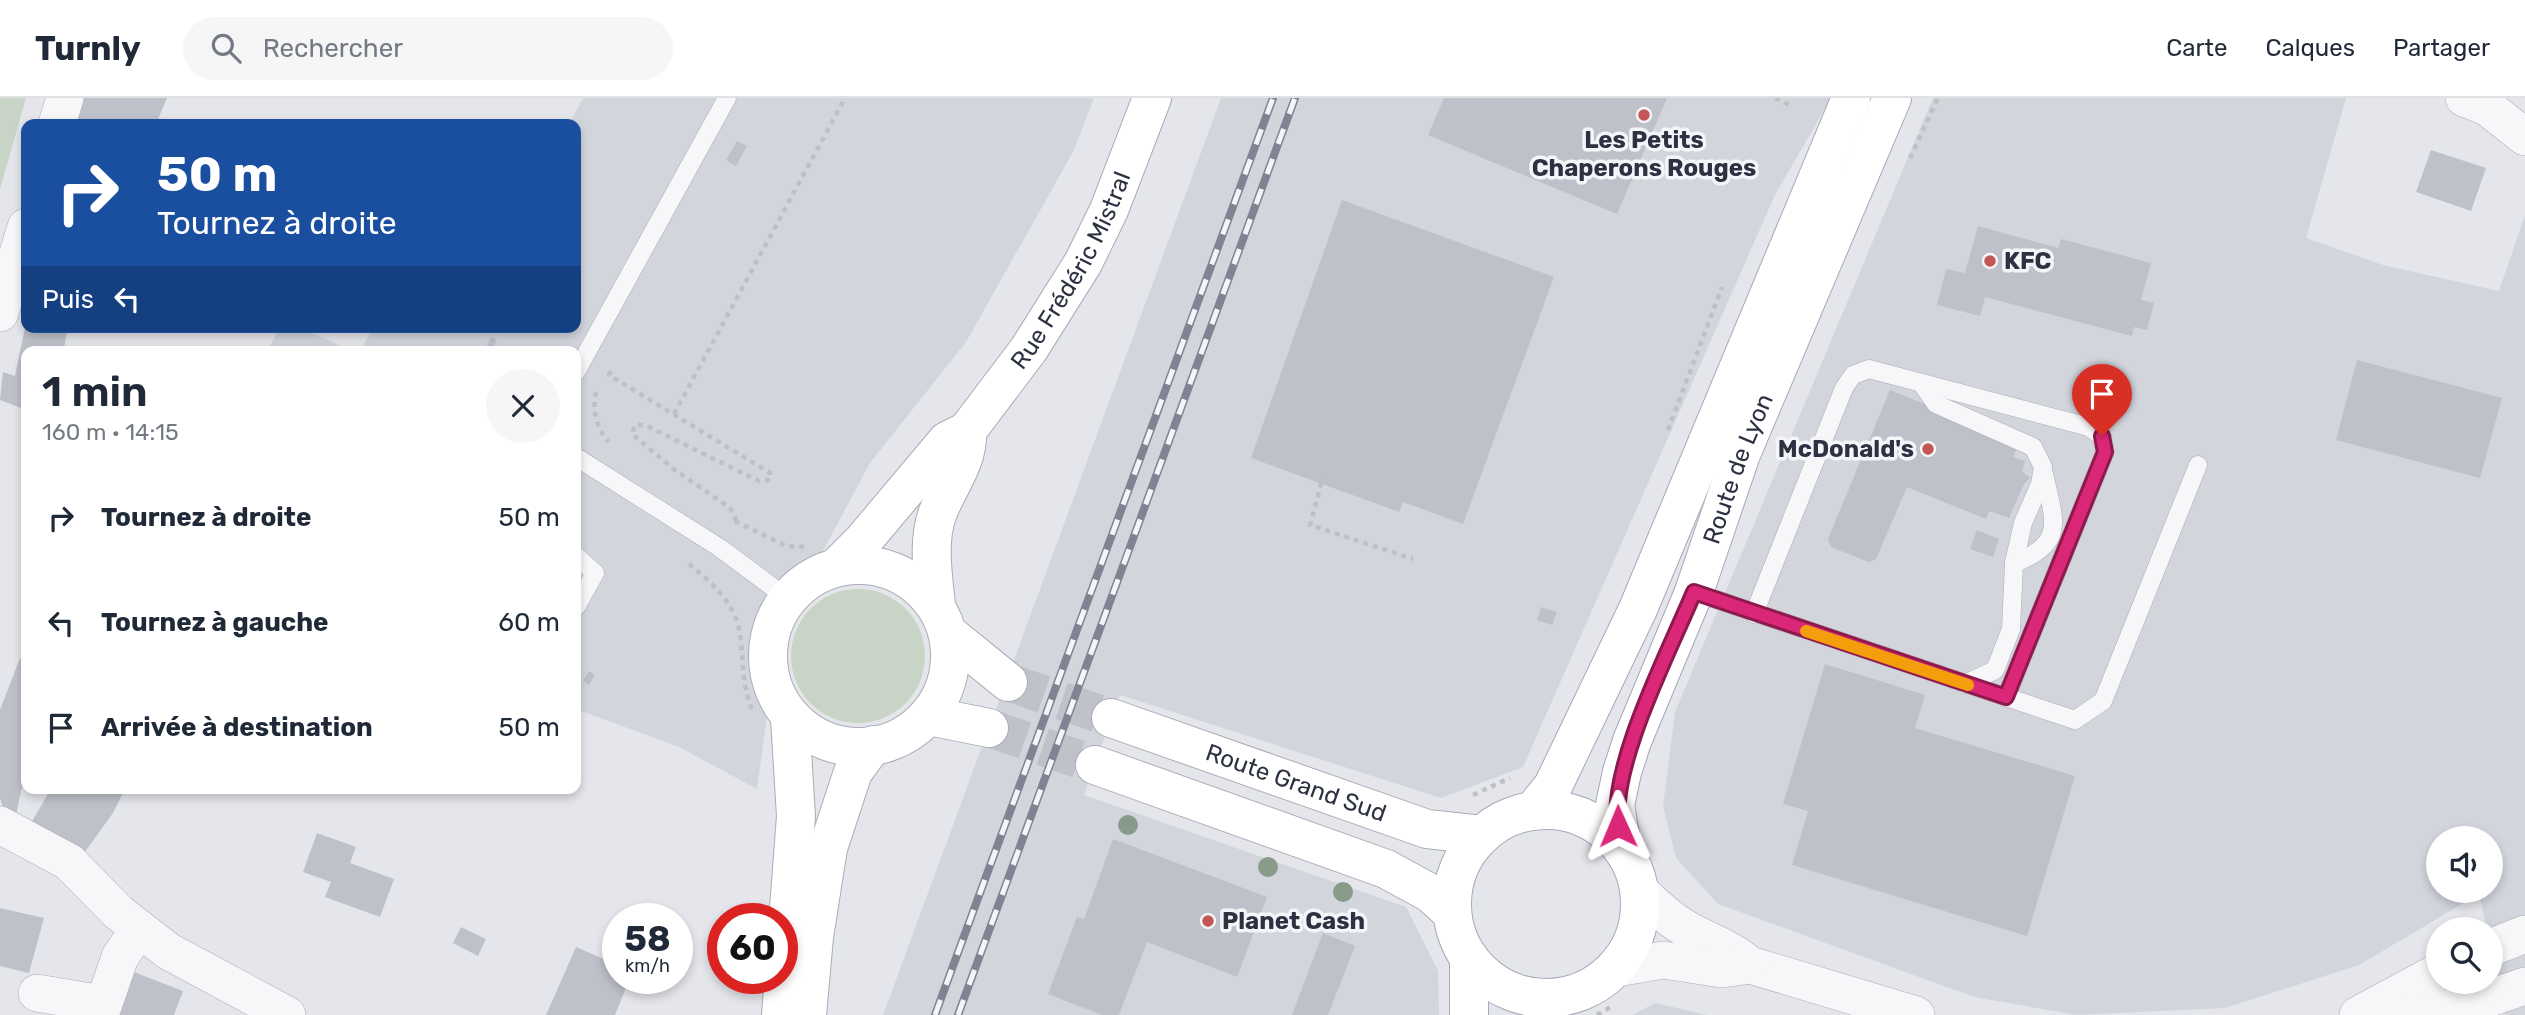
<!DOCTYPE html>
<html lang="fr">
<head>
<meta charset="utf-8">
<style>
	:root { --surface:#fff; --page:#f6f6f7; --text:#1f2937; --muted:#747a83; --line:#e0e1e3 }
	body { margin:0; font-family:Rubik,sans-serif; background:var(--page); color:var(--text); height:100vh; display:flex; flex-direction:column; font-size:26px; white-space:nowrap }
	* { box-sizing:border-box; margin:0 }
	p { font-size:23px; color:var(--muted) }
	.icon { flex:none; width:38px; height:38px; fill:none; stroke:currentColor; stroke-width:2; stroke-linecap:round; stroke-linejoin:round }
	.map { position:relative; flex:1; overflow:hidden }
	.panel { position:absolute; left:21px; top:248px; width:560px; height:448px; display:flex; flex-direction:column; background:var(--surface); border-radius:14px; box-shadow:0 4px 10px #0003 }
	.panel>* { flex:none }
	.guide { position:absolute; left:21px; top:21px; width:560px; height:214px; border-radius:14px; box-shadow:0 4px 10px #0003; background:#1a4fa0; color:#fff; overflow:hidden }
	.controls { position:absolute; left:2426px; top:728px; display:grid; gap:14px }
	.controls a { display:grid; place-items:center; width:77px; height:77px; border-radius:50%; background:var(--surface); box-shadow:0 4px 10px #0003; font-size:35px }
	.speed { position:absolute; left:602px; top:805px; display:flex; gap:14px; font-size:35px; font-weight:700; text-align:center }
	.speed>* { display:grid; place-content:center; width:91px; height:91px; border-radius:50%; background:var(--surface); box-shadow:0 4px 10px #0003; line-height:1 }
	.speed small { font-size:18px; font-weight:400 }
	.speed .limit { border:10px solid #d22; background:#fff; color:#111 }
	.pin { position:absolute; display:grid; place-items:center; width:60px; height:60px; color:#fff; margin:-72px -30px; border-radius:50% 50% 50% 0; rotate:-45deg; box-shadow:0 0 7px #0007 }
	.pin .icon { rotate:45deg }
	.me { position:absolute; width:77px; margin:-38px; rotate:359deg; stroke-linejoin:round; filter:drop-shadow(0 0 5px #0008) }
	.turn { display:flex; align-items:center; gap:24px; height:147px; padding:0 21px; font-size:32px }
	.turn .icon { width:91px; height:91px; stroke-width:2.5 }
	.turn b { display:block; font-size:49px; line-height:60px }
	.then { display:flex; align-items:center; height:66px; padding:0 21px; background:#0003; gap:14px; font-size:26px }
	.round { display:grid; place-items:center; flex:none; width:74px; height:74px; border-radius:37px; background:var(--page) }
	.headline { display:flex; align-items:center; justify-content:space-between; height:119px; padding:0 21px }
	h1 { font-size:42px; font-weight:600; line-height:52px }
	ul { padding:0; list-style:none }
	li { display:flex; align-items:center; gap:21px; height:105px; padding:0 21px }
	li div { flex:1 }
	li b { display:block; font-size:26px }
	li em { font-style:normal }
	header { display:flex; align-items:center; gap:42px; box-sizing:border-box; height:98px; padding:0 35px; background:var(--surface); border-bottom:2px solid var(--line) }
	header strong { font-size:33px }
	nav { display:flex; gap:38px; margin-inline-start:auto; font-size:24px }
	.search { width:490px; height:63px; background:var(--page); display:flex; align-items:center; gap:18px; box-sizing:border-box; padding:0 24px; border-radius:38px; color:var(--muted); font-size:26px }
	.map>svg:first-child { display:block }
	.built { fill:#d3d5dd; fill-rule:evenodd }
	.green { fill:#c8d4c6 }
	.building { fill:#bfc1ca }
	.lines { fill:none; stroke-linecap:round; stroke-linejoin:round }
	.secondary-tunnel { stroke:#bfc2c9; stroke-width:38; stroke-dasharray:38 19; stroke-linecap:butt }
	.lane-casing { stroke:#a9acb5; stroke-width:19 }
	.street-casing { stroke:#a9acb5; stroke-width:38 }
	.secondary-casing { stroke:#a9acb5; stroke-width:40 }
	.primary-casing { stroke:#a5a9b6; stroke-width:40 }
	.path { stroke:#bec0c6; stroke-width:4.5; stroke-dasharray:5 5; stroke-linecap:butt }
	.lane { stroke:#f7f7f9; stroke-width:18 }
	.street { stroke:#f7f7f9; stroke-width:37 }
	.secondary { stroke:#fff; stroke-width:38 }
	.primary { stroke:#fff; stroke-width:38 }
	.rail-casing { stroke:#7f8493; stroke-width:8 }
	.rail { stroke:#f4f5f8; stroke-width:5; stroke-dasharray:16; stroke-linecap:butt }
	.tree { fill:#889b8b }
	.route-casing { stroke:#8e194d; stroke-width:18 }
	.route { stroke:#db2777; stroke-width:12 }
	.slow { stroke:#f59e0b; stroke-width:12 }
	.poi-dot { fill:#c45656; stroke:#f4f5f8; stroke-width:2.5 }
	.labels { text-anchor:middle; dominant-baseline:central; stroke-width:7; stroke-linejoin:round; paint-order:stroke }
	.poi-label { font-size:24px; font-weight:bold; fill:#2d3242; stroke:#f4f5f8; text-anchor:start }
	.street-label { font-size:24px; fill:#2d3242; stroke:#f4f5f8 }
</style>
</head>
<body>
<header>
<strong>Turnly</strong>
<div class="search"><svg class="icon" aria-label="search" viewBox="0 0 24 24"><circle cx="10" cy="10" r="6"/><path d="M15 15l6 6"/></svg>Rechercher</div>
<nav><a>Carte</a><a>Calques</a><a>Partager</a></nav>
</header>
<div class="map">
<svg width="2525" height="917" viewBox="0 0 2525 917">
	<rect width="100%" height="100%" fill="#e4e6eb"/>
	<g class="built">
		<path d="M583 0H1094L1073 54 966 244 870 365 778 537 757 691 679 649 576 611V254H360L373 229H576V26H569Z"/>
		<path d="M1221 0H1831L1775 97 1523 669 1441 700 1120 597 1084 697 1406 809 1438 873 1439 917H883Z"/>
		<path d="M1933 0H2346L2306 140 2383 167 2499 193 2525 117V917H2505L2490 847V831H2487L2479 796 2359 867 2225 910 2076 917 1974 899 1718 806 1676 760 1663 708 1675 614ZM2438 740H2490V793H2438Z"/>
		<path d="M280 229H299L355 254H267Z"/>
		<path d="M1655 905 1707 917H1632Z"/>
	</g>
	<g class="green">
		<path d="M0 0H26L0 91Z"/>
		<circle cx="858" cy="558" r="67"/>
	</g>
	<g class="building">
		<path d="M84 0H167L156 26H76Z"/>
		<path d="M1444 0H1667L1617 116 1428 37Z"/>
		<path d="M737 43 747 48 736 68 726 62Z"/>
		<path d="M2431 52 2486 70 2471 113 2416 94Z"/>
		<path d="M1342 102 1554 179 1463 426 1403 404 1399 414 1251 360Z"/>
		<path d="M1978 128 2058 150 2061 141 2151 165 2141 202 2154 205 2147 232 2134 229 2132 238 1985 199 1980 218 1937 207 1946 171 1965 175Z"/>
		<path d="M25 229H68L64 250 74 253 26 254V312L0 302 3 274 15 278Z"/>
		<path d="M491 239 497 242 491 254H484Z"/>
		<path d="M2357 262 2502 300 2480 380 2336 342Z"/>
		<path d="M1890 292 2019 344 2013 359 2025 363 2022 373 2030 380 2024 386 2009 420 1989 413 1986 421 1907 389 1876 461 1869 464 1831 449 1828 441Z"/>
		<path d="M1977 432 1999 441 1993 459 1970 451Z"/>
		<path d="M1541 509 1557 514 1552 527 1537 522Z"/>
		<path d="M20 560 26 562V671L16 717 3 710 0 700V612Z"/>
		<path d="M1825 566 1925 597 1915 630 2075 678 2027 838 1792 767 1808 713 1783 706Z"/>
		<path d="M589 573 595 577 589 587 583 583Z"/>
		<path d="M51 691H125L113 715 84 755 31 725Z"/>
		<path d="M317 735 356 749 350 765 394 781 380 819 325 799 331 784 303 774Z"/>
		<path d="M1113 741 1267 799 1237 879 1147 844 1119 917H1102L1048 896 1077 819 1084 821Z"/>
		<path d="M0 810 44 820 29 875 0 868Z"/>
		<path d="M461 829 486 841 478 858 453 845Z"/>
		<path d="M1323 835 1355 848 1328 917H1292Z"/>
		<path d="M576 849 618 867V880H630L615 917H546Z"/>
		<path d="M131 873 183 893 174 917H114Z"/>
	</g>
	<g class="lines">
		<g class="secondary-tunnel">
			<path d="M1008 584 1111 620"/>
			<path d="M989 630 1095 667"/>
		</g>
		<g class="lane-casing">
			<g id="lane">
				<path d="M576 274 727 0"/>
				<path d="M1922 286 1936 306 2033 349 2043 369 2040 386 2023 425 2014 465 2011 531 1995 572 1965 586"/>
				<path d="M576 359 720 450 787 500"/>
				<path d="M576 458 595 475 576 509"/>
				<path d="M2014 465C2067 446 2054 421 2044 376"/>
				<path d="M1694 494 2006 599 2105 354 2102 338 2089 329 1869 271 1853 277 1844 290 1754 516"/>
				<path d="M2006 599 2075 622 2103 603 2198 367"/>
			</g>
		</g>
		<g class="street-casing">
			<g id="street">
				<path d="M2464 0 2487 9 2525 39"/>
				<path d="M57 26 65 0"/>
				<path d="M0 215 26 129"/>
				<path d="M0 727 69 764 118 814 168 853 287 917"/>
				<path d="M1639 792C1655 808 1672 824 1692 834 1713 845 1731 851 1750 867L1916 917"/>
				<path d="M2490 850 2525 836"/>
				<path d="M1617 870 1663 862 1722 871 1750 867"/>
				<path d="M37 895 103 906"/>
				<path d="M100 917 120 859 139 831"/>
				<path d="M2358 917 2438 874"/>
				<path d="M2412 917 2478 904 2525 888"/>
			</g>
		</g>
		<g class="secondary-casing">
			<g id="secondary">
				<circle cx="859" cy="558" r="91"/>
				<path id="s1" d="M837 469 862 444 947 343 967 333 1029 251 1083 165 1109 112 1152 0"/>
				<path d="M936 507C933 477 927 443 938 414 949 386 969 363 967 333"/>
				<path d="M950 537 1008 584"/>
				<path d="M929 618 989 630"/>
				<path id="s2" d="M1111 620 1427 731 1482 737"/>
				<path d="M1095 667 1386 771 1430 795 1451 814"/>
				<path d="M781 917 796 718 790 620"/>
				<path d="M807 917 814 839 828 750 853 674 873 647"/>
			</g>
		</g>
		<g class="primary-casing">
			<g id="primary">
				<circle cx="1546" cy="806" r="94"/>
				<path d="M1533 713 1553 688 1638 511 1851 0"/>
				<path id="s3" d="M1622 749 1615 707 1622 674 1632 643 1694 494 1741 356 1892 0"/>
				<path d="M1469 860V917"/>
			</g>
		</g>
		<g class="path">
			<path d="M1775 0 1792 8"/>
			<path d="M1910 60 1938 0"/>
			<path d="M611 273 609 277 770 375V382L759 383 645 327H635L632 336 675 372 730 410 737 424"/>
			<path d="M596 294C592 313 596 330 609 344"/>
			<path d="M674 316 845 0"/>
			<path d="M1668 332 1722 189"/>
			<path d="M1324 375 1310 427 1413 461"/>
			<path d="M735 423 786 448 807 449"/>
			<path d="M689 466C711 484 736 506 740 536 744 562 741 586 752 611"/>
			<path d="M1473 697 1510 680"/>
			<path d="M1597 917 1614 907"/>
		</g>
		<use href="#lane" class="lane"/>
		<use href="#street" class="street"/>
		<use href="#secondary" class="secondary"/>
		<use href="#primary" class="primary"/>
		<g class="rail-casing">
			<g id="rail">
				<path d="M935 917 1273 0"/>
				<path d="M958 917 1295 0"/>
			</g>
		</g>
		<use href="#rail" class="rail"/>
	</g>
	<g class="tree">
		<circle cx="1128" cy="727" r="10"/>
		<circle cx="1268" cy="769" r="10"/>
		<circle cx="1343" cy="794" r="10"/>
	</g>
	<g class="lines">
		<g class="route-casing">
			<path id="route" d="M1618 728C1610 667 1669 554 1694 494L2006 599 2105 354 2102 338"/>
		</g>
		<use href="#route" class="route"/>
		<path class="slow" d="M1806 533 1968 587"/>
	</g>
	<g class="poi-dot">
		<circle cx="1644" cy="17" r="7"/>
		<circle cx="1990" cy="163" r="7"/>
		<circle cx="1928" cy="351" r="7"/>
		<circle cx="1208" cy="823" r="7"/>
	</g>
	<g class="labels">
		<g class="poi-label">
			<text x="1644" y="42" text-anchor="middle">Les Petits<tspan x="1644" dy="28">Chaperons Rouges</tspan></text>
			<text x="2004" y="163">KFC</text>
			<text x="1914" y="351" text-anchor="end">McDonald's</text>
			<text x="1222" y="823">Planet Cash</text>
		</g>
		<g class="street-label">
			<text stroke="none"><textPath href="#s1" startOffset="382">Rue Frédéric Mistral</textPath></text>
			<text stroke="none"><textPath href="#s3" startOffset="401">Route de Lyon</textPath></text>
			<text stroke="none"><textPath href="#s2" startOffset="196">Route Grand Sud</textPath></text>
		</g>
	</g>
</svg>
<div class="controls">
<a><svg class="icon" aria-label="sound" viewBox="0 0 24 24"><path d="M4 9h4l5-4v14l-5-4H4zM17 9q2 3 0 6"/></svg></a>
<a><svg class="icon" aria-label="search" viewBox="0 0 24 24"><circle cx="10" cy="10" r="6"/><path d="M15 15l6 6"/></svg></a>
</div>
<div class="speed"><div>58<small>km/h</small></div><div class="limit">60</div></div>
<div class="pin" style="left:2102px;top:338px;background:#d93025"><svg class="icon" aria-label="arrive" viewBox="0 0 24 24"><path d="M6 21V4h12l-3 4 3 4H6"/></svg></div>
<svg class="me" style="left:1618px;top:728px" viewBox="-20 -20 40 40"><path d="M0-17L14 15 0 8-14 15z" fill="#db2777" stroke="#fff" stroke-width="4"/></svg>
<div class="guide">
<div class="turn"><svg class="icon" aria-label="right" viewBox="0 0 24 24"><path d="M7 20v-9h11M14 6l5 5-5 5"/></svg><div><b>50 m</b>Tournez à droite</div></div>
<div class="then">Puis<svg class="icon" aria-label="left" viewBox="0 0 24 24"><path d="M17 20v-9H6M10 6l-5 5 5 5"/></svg></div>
</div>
<section class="panel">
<div class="headline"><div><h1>1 min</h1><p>160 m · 14:15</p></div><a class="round"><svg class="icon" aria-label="close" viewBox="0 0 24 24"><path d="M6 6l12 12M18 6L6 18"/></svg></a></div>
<ul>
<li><svg class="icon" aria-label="right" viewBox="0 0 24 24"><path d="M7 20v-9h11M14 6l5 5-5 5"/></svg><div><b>Tournez à droite</b></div><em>50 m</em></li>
<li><svg class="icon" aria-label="left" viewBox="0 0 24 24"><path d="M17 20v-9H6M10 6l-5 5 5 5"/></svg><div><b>Tournez à gauche</b></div><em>60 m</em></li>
<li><svg class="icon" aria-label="arrive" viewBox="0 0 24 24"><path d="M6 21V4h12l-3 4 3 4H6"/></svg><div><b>Arrivée à destination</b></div><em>50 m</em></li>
</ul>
</section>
</div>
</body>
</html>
